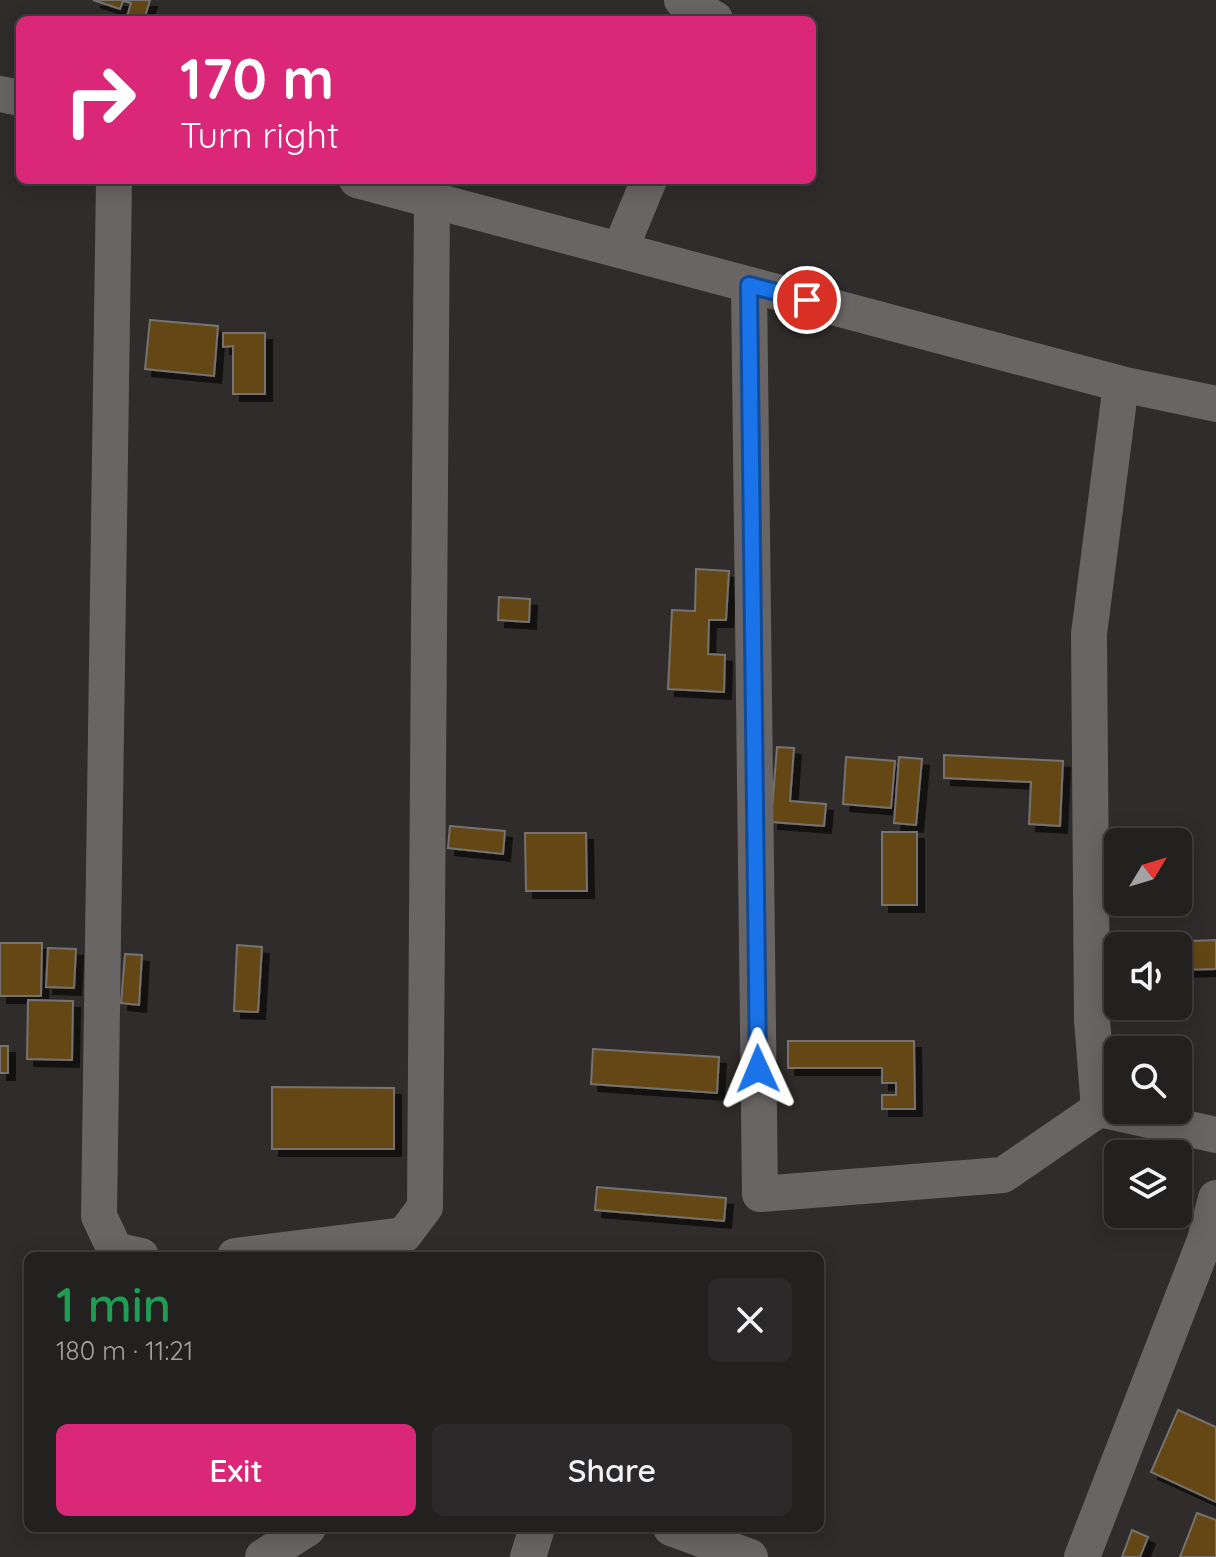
<!DOCTYPE html>
<html lang="en">
<head>
<meta charset="utf-8">
<style>
	:root { --surface:#232120; --page:#2b2929; --text:#f1f3f6; --muted:#a3a3a5; --line:#403e3e; --accent:#db2777 }
	body { margin:0; font-family:Quicksand,sans-serif; background:var(--page); color:var(--text); height:100vh; display:flex; flex-direction:column; font-size:30px; white-space:nowrap }
	* { box-sizing:border-box; margin:0 }
	p { font-size:26px; color:var(--muted) }
	.icon { flex:none; width:44px; height:44px; fill:none; stroke:currentColor; stroke-width:2; stroke-linecap:round; stroke-linejoin:round }
	.map { position:relative; flex:1; overflow:hidden }
	.sheet { position:absolute; left:24px; top:1252px; width:800px; height:280px; display:flex; flex-direction:column; background:var(--surface); border-radius:12px; box-shadow:0 4px 20px #0003,0 0 0 2px var(--line) }
	.sheet>* { flex:none }
	.banner { position:absolute; left:16px; top:16px; width:800px; height:168px; border-radius:12px; box-shadow:0 4px 20px #0003,0 0 0 2px var(--line); background:#db2777; color:#fff; overflow:hidden }
	.needle { width:52px; rotate:52deg }
	.fabs { position:absolute; left:1104px; top:828px; display:grid; gap:16px }
	.fabs a { display:grid; place-items:center; width:88px; height:88px; border-radius:12px; background:var(--surface); box-shadow:0 4px 20px #0003,0 0 0 2px var(--line); font-size:40px }
	.pin { position:absolute; display:grid; place-items:center; width:68px; height:68px; color:#fff; margin:-34px; border:4px solid #fff; border-radius:50%; box-shadow:0 2px 8px #0007 }
	.me { position:absolute; width:88px; margin:-44px; rotate:359deg; stroke-linejoin:round; filter:drop-shadow(0 0 6px #0008) }
	.turn { display:flex; align-items:center; gap:28px; height:168px; padding:0 32px; font-size:36px }
	.turn .icon { width:104px; height:104px; stroke-width:2.5 }
	.turn b { display:block; font-size:56px; line-height:68px }
	.round { display:grid; place-items:center; flex:none; width:84px; height:84px; border-radius:12px; background:var(--page) }
	.overview { display:flex; align-items:center; justify-content:space-between; height:136px; padding:0 32px }
	h1 { font-size:48px; font-weight:600; line-height:60px; color:#1e9e55 }
	.action { display:flex; gap:16px; margin-top:auto; padding:16px 32px }
	.action a { flex:1; height:92px; border-radius:12px; background:var(--accent); color:#fff; font-size:32px; font-weight:600; line-height:92px; text-align:center }
	.action a+a { background:var(--page); color:var(--text) }
	.map>svg:first-child { display:block }
	.building { fill:#654613; stroke:#757370; stroke-width:2; filter:url(#shadow) }
	.lines { fill:none; stroke-linecap:round; stroke-linejoin:round }
	.street { stroke:#696564; stroke-width:36 }
	.route-casing { stroke:#114b97; stroke-width:20 }
	.route { stroke:#1a73e8; stroke-width:14 }
</style>
</head>
<body>
<div class="map">
<svg width="1216" height="1557" viewBox="0 0 1216 1557">
	<defs>
		<filter id="shadow"><feDropShadow dx="7" dy="7" stdDeviation="0" flood-color="#0009"/></filter>
	</defs>
	<rect width="100%" height="100%" fill="#2f2c2b"/>
	<g class="building">
		<path d="M93 0H150L144 20H126L131 3 123 1 120 9Z"/>
		<path d="M150 320 218 326 214 376 145 369Z"/>
		<path d="M223 333H265V394H233V346L223 347Z"/>
		<path d="M696 569 729 571 726 620H709L708 654 725 655 724 692 668 689 672 610 695 611Z"/>
		<path d="M499 597 530 599 529 622 498 620Z"/>
		<path d="M777 747 794 748 790 801 826 804 824 826 771 822Z"/>
		<path d="M944 755 1063 761 1060 826 1029 824 1031 782 944 778Z"/>
		<path d="M846 757 895 761 891 808 843 804Z"/>
		<path d="M899 757 922 759 916 825 894 823Z"/>
		<path d="M450 826 505 831 503 854 448 848Z"/>
		<rect x="882" y="832" width="35" height="73"/>
		<path d="M525 833H586L587 891H526Z"/>
		<path d="M1216 940V969L1178 970V946H1118V973H1115L1114 944Z"/>
		<path d="M0 943H42L41 996H0Z"/>
		<path d="M237 945 262 947 258 1012 234 1011Z"/>
		<path d="M48 948 76 949 74 988 46 987Z"/>
		<path d="M125 954 142 955 139 1005 121 1003Z"/>
		<path d="M28 1000 73 1001 72 1060 27 1059Z"/>
		<path d="M788 1041H914L915 1109H882V1095H896V1083H882V1068H788Z"/>
		<rect x="0" y="1046" width="8" height="27"/>
		<path d="M593 1049 719 1057 717 1093 591 1084Z"/>
		<path d="M272 1087 394 1088V1149H272Z"/>
		<path d="M597 1187 726 1198 724 1221 595 1210Z"/>
		<path d="M1178 1410 1216 1427V1502L1151 1472Z"/>
		<path d="M1197 1513 1216 1520V1557H1180Z"/>
		<path d="M1132 1530 1148 1537 1140 1557H1122Z"/>
	</g>
	<g class="lines">
		<g class="street">
			<path d="M682 0 715 19"/>
			<path d="M0 94 20 98"/>
			<path d="M114 180 99 1216 115 1250 141 1256"/>
			<path d="M357 180 1121 384 1216 404"/>
			<path d="M620 250 649 180"/>
			<path d="M749 285 760 1194 1003 1175 1099 1109 1216 1135"/>
			<path d="M1099 1109 1092 1020 1089 634 1121 384"/>
			<path d="M235 1256 404 1235 425 1207 432 200"/>
			<path d="M671 1528 750 1557"/>
			<path d="M263 1557 308 1528"/>
			<path d="M528 1557 537 1528"/>
			<path d="M1082 1557 1205 1240 1216 1198"/>
		</g>
	</g>
	<g class="lines">
		<g class="route-casing">
			<path id="route" d="M758 1069 749 285 807 300"/>
		</g>
		<use href="#route" class="route"/>
	</g>
</svg>
<div class="fabs">
<a><svg class="needle" viewBox="-14 -14 28 28"><path d="M0-13l5 13h-10z" fill="#e53935"/><path d="M0 13l5-13h-10z" fill="#a3a3a5"/></svg></a>
<a><svg class="icon" aria-label="sound" viewBox="0 0 24 24"><path d="M4 9h4l5-4v14l-5-4H4zM17 9q2 3 0 6"/></svg></a>
<a><svg class="icon" aria-label="search" viewBox="0 0 24 24"><circle cx="10" cy="10" r="6"/><path d="M15 15l6 6"/></svg></a>
<a><svg class="icon" aria-label="layers" viewBox="0 0 24 24"><path d="M12 4l9 5-9 5-9-5zM3 14l9 5 9-5"/></svg></a>
</div>
<div class="pin" style="left:807px;top:300px;background:#d93025"><svg class="icon" aria-label="arrive" viewBox="0 0 24 24"><path d="M6 21V4h12l-3 4 3 4H6"/></svg></div>
<svg class="me" style="left:758px;top:1069px" viewBox="-20 -20 40 40"><path d="M0-17L14 15 0 8-14 15z" fill="#1a73e8" stroke="#fff" stroke-width="4"/></svg>
<div class="banner">
<div class="turn"><svg class="icon" aria-label="right" viewBox="0 0 24 24"><path d="M7 20v-9h11M14 6l5 5-5 5"/></svg><div><b>170 m</b>Turn right</div></div>
</div>
<section class="sheet">
<div class="overview"><div><h1>1 min</h1><p>180 m · 11:21</p></div><a class="round"><svg class="icon" aria-label="close" viewBox="0 0 24 24"><path d="M6 6l12 12M18 6L6 18"/></svg></a></div>
<div class="action"><a>Exit</a><a>Share</a></div>
</section>
</div>
</body>
</html>
